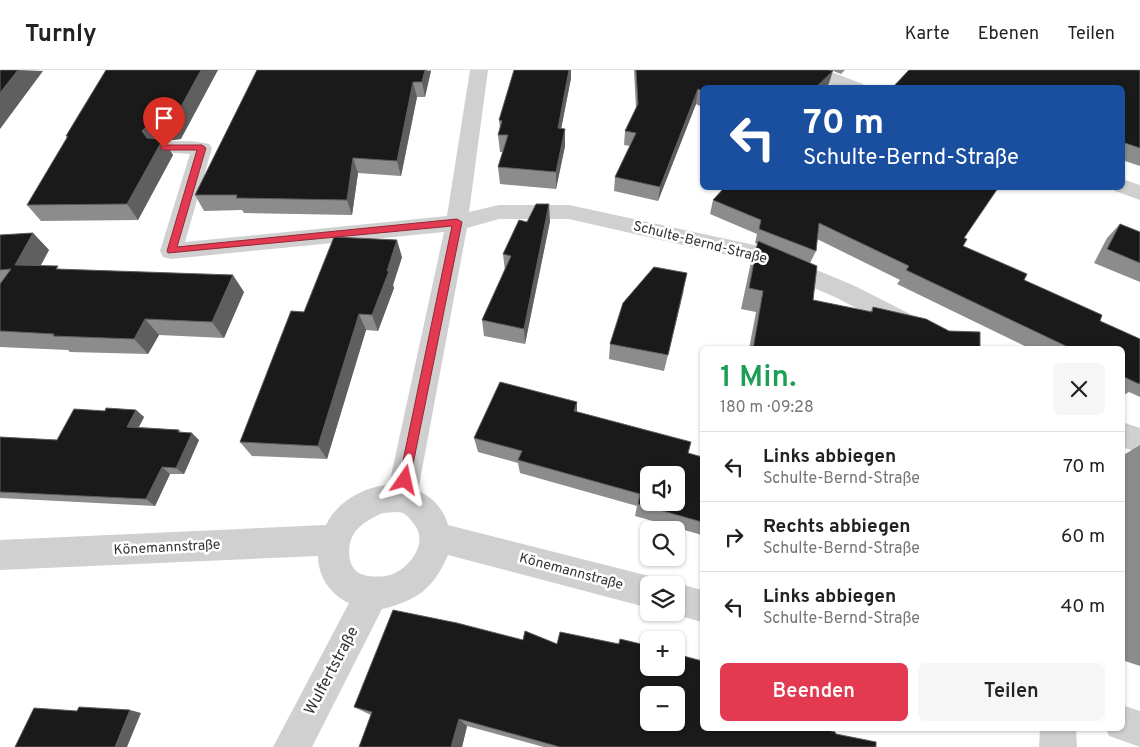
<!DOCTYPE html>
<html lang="de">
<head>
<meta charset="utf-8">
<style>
	:root { --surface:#fff; --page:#f6f6f6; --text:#222; --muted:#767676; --line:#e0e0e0; --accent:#e43a51 }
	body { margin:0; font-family:Overpass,sans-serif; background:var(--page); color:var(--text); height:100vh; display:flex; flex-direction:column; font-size:19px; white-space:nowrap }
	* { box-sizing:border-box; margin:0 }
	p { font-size:16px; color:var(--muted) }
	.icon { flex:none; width:28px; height:28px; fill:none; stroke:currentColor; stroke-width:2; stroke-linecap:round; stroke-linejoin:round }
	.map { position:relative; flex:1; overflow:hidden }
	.panel { position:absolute; left:700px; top:276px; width:425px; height:385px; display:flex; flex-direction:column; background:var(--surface); border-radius:8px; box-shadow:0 1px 4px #0004 }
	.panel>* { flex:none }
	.top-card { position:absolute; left:700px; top:15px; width:425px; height:105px; border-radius:8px; box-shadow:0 1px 4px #0004; background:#1a4fa0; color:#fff; overflow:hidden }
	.buttons { position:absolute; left:640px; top:396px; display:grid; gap:10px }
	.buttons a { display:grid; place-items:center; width:45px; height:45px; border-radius:8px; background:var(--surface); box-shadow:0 1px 4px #0004; font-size:25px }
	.pin { position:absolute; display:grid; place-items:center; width:42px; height:42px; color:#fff; margin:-51px -21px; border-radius:50% 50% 50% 0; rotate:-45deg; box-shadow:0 0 5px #0007 }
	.pin .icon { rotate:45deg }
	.me { position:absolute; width:55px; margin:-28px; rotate:11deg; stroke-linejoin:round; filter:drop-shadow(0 0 4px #0008) }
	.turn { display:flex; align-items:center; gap:18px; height:105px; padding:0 20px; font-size:22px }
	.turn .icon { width:65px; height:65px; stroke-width:2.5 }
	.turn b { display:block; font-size:35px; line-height:42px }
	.round { display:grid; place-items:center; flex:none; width:52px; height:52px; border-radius:8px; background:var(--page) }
	.summary { display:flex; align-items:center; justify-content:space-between; height:85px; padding:0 20px }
	h1 { font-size:30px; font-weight:600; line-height:38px; color:#1e9e55 }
	.button { display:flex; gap:10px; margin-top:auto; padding:10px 20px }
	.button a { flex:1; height:58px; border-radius:8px; background:var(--accent); color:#fff; font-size:20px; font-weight:600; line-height:58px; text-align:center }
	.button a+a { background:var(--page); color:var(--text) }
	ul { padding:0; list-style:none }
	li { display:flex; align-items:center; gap:15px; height:70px; padding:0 20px; border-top:1px solid var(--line) }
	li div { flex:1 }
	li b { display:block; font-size:19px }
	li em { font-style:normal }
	header { display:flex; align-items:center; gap:30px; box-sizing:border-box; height:70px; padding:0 25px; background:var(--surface); border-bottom:1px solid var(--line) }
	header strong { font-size:24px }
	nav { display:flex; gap:28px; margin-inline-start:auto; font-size:18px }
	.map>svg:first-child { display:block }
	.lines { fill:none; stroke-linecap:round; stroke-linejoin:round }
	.street { fill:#d0d0d0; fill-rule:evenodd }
	.wall { fill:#8c8c8c }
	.shaded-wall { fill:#5f5f5f }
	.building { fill:#1a1a1a; stroke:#5f5f5f; fill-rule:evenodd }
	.route { fill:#e43a51; stroke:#942635 }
	.labels { text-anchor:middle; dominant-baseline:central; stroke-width:5; stroke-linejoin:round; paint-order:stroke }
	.street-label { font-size:14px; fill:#333; stroke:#fff }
	.near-street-label { font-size:16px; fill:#333; stroke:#fff }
</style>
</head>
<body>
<header>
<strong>Turnly</strong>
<nav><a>Karte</a><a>Ebenen</a><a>Teilen</a></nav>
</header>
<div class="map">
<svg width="1140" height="677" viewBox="0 0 1140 677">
	<rect width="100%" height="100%" fill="#fff"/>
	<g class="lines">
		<g class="street">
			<path d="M470 0H488L469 142 499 135H569L759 176 855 216 965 272 969 279H933L837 228 753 191 569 149H499L467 158 418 421C433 427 444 440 448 455L649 506 661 510 662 515H649V538L448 485C434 518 417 531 382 539L312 677H273L349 533C331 525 318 507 318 486L0 500V470L326 455C336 433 364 416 389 415L444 162 171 189 163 187 160 181 190 84 157 82 154 78 157 74C172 70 194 70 209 74L212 78 185 172 447 146ZM383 443C389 443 397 441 403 443 407 445 411 450 414 454 429 472 410 499 390 505 382 507 372 507 364 505 346 501 346 474 355 462 362 453 373 447 383 443Z"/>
			<path d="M801 0H826L863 14 866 18H839L804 4Z"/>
			<path d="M1122 109 1140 115V130L1115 121 1112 118H1122Z"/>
			<path d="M1122 352 1140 358V383L1122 377Z"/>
			<path d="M676 513 702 520V552L666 542H676V515H672Z"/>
			<path d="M1122 635 1140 641V677L1109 666 1106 659H1122Z"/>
			<path d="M1040 659H1076L1077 677H1039Z"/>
		</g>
	</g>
	<g class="wall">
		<path d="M431 0 425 27H417L401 106 358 103 352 145 244 143 242 140 204 141 195 125Z"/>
		<path d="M634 0H829L828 16 826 18H702V37L696 34 658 131 614 121 615 107 630 76 624 75 625 61 636 38Z"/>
		<path d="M831 0H845L841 4Z"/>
		<path d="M1140 0V96L1122 90V18Z"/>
		<path d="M571 8 561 59 565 76 556 119 500 114 498 97 503 82H500L498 65 500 59 499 50Z"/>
		<path d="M66 66 181 69 164 71 173 85 138 150 41 151 27 135 67 68Z"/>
		<path d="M713 130 964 168 963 176 1024 210 1100 251 1140 269V327L1129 322 1122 326V279H1031L897 214 900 210 817 169 816 181 810 193 813 230 870 242 873 237 980 279H749L756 242 741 239 751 192 757 174 755 173 757 164 710 144Z"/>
		<path d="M550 151 525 274 484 266 482 250 505 201 503 184Z"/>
		<path d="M1120 154 1140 162V212L1094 193 1107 168Z"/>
		<path d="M33 163 49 180 41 195 60 199 244 222 224 268 159 265 148 284 70 282 68 280 0 277V165Z"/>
		<path d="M402 187 393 215 394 218 378 261 366 260 327 389 252 386 240 372 304 242Z"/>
		<path d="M684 220 664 301 609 289 610 274Z"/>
		<path d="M577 332V342L688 383 702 387V465L635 446 637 436 520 403 518 393 478 382 474 368Z"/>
		<path d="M136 340 144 347 139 357 179 360 182 363 199 370 184 404H170L155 436 0 428V367L57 370 105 341Z"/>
		<path d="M1140 375V596L1125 591 1122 574V386Z"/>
		<path d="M620 569 702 659 836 664 876 677H544L467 656 462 677H359L371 645 354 637 523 570 557 574H618Z"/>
	</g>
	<g class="shaded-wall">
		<path d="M18 0 43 1 0 59V23Z"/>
		<path d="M201 0H218L181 69 164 71 173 85 138 150 127 134 142 61Z"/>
		<path d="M425 0 431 1 425 27 422 12Z"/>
		<path d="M569 0H571V8L558 75V58Z"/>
		<path d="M833 1 828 16 826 18H815Z"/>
		<path d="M413 12 417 27 401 106 397 91Z"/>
		<path d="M698 19 696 34 658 131 660 117Z"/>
		<path d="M565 59V76L556 119V102Z"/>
		<path d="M353 88 358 103 352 145 347 130Z"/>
		<path d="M549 134 550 151 525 274 524 259Z"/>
		<path d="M33 163 49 180 32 211 15 195Z"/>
		<path d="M397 170 402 187 393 215 394 218 378 261 372 245Z"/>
		<path d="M233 205 244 222 224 268 212 252Z"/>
		<path d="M359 244 366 260 327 389 318 376Z"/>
		<path d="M145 249 159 265 148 284 134 269Z"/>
		<path d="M577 332V347L574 341Z"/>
		<path d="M136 340 144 347 135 364 127 357Z"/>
		<path d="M192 363 199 370 184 404 176 398Z"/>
		<path d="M162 397 170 404 155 436 146 429Z"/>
		<path d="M130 640 141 643 127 677H115Z"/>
		<path d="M459 649 467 656 462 677H451Z"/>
	</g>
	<g class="building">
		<path d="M0 0H18L0 23Z"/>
		<path d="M106 0H201L172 53 147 56 142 61 147 68 163 69 127 134 27 135 68 66H66Z"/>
		<path d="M257 0H425L422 12H413L397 91 353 88 347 130 236 128 237 125H195Z"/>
		<path d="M514 0H569L558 58 565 59 556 102 498 97 508 65H498L502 51 499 50Z"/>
		<path d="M636 0H829L833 1 815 18H702V21L698 19 660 117 615 107 636 63 625 61 638 34Z"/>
		<path d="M909 0H1140V78L1122 72V18H892Z"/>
		<path d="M724 118H998L964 168 967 169 963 176 1027 204 1024 210 1102 245 1100 251 1140 269V312L1139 314 1122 306V279H1070V278L906 200 909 196 819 153 816 181 759 159 761 150 713 130Z"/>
		<path d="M536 134H549L524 259 482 250 511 186 503 184 519 150 527 152Z"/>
		<path d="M1120 154 1140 162V193L1107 179Z"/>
		<path d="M33 163 15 195 58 196 56 199 233 205 212 252 145 249 134 269 53 266 54 264 0 261V214L11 199 0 200V165Z"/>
		<path d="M334 167 397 170 387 201H389L372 245 359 244 318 376 240 372 291 241 304 242Z"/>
		<path d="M758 171 817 196 813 230 872 242 873 237 926 249 949 261 980 262V279H753L763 221 749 218Z"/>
		<path d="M654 197 687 203 668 285 610 274 623 233Z"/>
		<path d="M500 312 577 332 574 341 691 372 688 383 702 387V452L638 434 640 424 518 390 522 381 474 368ZM649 405H676V432H649Z"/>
		<path d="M106 338 136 340 127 357 179 360 178 362 192 363 176 398 162 397 146 429 0 422V367L57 370 74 339 105 341Z"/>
		<path d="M393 540 457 553 523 570 525 561 557 574 560 562 619 574 620 569 649 576V598H676V584L702 591V659H824L835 662 836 664 876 672V677H560L459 649 451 677H359L372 642 354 637ZM649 625H676V652H649Z"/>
		<path d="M79 637 130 640 115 677H15L34 638 77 641Z"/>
	</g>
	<path class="route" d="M202 75 206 78 177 177 457 149 462 152 409 414 405 416 401 414 399 410 452 156 168 183 167 181 197 80H164L160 78 164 75Z"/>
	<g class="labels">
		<g class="street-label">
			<text transform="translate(700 173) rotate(14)">Schulte-Bernd-Straße</text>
			<text transform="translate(167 478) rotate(-3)">Könemannstraße</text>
			<text transform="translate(571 502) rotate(15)">Könemannstraße</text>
		</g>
		<g class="near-street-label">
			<text transform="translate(332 601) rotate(-62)">Wulfertstraße</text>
		</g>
	</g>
</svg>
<div class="buttons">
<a><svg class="icon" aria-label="sound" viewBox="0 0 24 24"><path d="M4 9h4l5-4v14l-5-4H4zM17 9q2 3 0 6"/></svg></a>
<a><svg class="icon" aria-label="search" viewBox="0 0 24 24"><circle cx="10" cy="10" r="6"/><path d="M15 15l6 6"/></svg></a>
<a><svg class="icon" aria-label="layers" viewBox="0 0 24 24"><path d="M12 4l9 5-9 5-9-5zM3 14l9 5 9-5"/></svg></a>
<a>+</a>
<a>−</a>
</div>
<div class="pin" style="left:164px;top:78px;background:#d93025"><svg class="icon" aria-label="arrive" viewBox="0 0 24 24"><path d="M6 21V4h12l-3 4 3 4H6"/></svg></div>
<svg class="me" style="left:405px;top:410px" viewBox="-20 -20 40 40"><path d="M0-17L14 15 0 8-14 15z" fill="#e43a51" stroke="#fff" stroke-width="4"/></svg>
<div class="top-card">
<div class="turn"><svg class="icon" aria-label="left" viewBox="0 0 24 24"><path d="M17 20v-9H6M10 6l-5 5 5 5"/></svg><div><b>70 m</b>Schulte-Bernd-Straße</div></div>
</div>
<section class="panel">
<div class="summary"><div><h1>1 Min.</h1><p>180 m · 09:28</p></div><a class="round"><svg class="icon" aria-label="close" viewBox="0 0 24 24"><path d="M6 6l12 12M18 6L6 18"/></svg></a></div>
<ul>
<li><svg class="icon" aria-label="left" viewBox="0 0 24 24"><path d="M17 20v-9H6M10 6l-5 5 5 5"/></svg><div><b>Links abbiegen</b><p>Schulte-Bernd-Straße</p></div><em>70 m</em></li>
<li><svg class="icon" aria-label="right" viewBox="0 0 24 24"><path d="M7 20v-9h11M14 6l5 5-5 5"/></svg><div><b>Rechts abbiegen</b><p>Schulte-Bernd-Straße</p></div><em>60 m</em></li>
<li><svg class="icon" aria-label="left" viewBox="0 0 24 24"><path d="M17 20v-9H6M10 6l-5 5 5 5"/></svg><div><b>Links abbiegen</b><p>Schulte-Bernd-Straße</p></div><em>40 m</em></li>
</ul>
<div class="button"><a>Beenden</a><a>Teilen</a></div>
</section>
</div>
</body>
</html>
